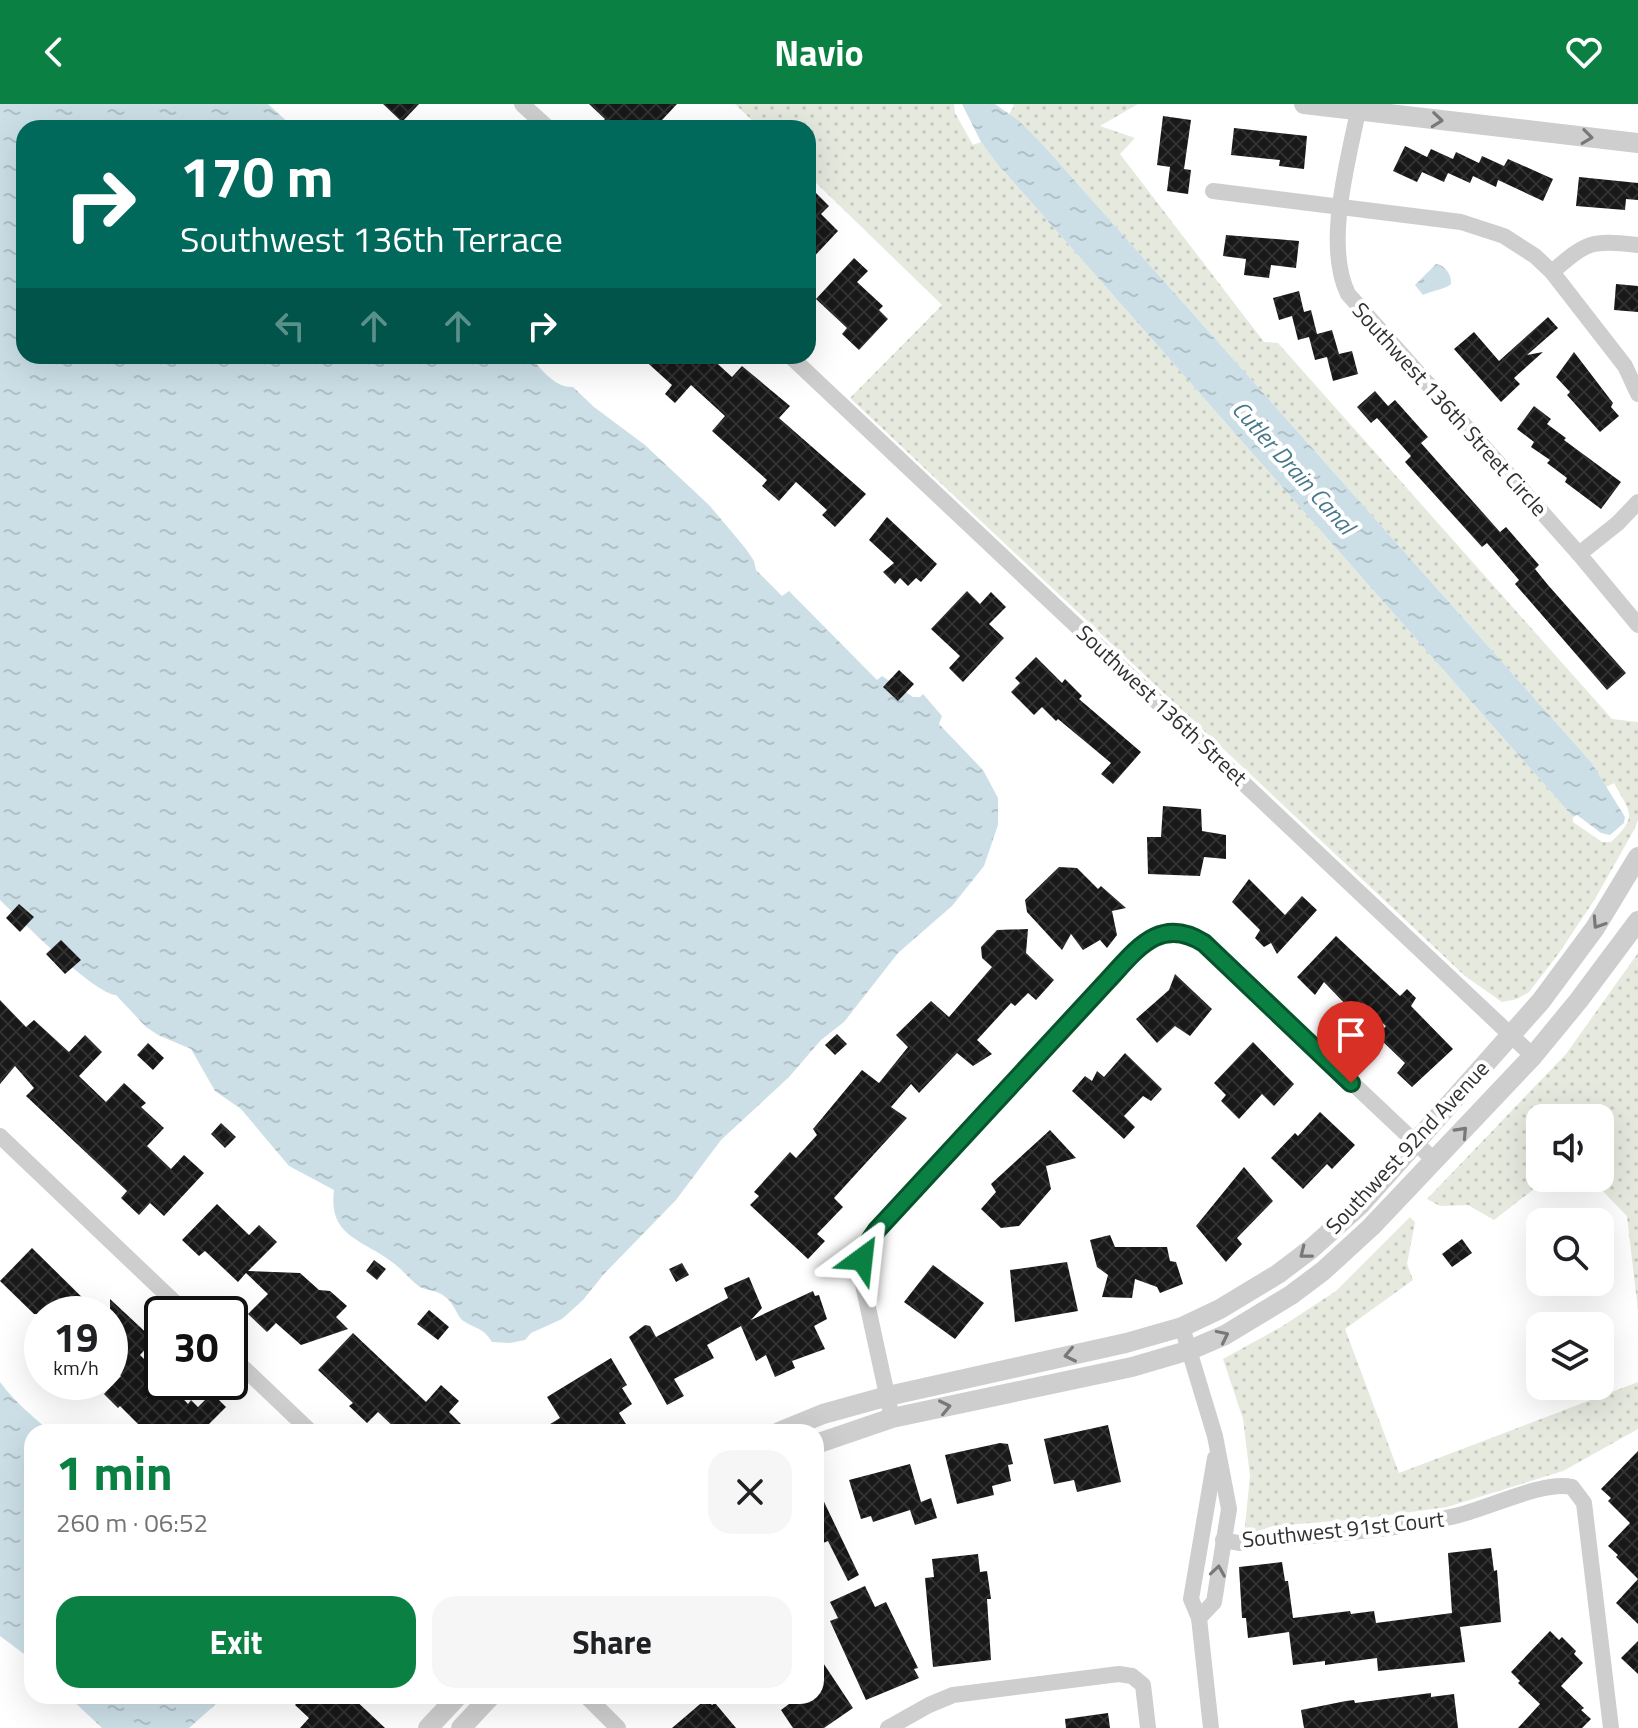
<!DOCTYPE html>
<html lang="en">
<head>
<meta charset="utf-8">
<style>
	:root { --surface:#fff; --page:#f6f6f6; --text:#202124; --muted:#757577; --accent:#0b8043 }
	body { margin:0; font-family:"Titillium Web",sans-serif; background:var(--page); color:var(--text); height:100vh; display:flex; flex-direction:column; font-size:30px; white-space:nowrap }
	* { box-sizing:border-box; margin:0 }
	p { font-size:26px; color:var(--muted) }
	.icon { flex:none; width:44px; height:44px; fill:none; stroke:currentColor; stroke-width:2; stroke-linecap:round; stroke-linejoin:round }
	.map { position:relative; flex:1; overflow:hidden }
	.side { position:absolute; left:24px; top:1320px; width:800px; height:280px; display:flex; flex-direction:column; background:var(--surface); border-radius:24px; box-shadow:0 8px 32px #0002 }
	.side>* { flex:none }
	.top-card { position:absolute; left:16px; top:16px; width:800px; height:244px; border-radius:24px; box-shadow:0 8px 32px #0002; background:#00695c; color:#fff; overflow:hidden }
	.fabs { position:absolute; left:1526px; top:1000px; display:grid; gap:16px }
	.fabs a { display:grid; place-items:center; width:88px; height:88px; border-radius:16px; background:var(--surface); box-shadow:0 8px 32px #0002; font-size:40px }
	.speed { position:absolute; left:24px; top:1192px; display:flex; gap:16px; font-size:40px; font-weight:700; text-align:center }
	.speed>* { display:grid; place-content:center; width:104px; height:104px; border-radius:50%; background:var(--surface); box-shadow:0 8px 32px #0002; line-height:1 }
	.speed small { font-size:20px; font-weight:400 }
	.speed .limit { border:4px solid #111; border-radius:12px; background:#fff; color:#111 }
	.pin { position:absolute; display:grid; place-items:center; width:68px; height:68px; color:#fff; margin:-82px -34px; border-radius:50% 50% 50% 0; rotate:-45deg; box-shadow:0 0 8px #0007 }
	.pin .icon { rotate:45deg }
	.me { position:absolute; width:88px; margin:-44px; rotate:30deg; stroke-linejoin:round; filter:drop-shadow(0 0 6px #0008) }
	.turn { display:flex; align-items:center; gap:28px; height:168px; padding:0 32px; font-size:36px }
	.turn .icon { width:104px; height:104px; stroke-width:2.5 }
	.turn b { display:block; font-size:56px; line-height:68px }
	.lanes { display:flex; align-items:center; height:76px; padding:0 32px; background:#0003; justify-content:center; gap:40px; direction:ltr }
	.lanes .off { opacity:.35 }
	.round { display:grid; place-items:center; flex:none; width:84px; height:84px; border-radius:24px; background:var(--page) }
	.overview { display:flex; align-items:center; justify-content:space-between; height:136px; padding:0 32px }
	h1 { font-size:48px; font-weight:700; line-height:60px; color:var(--accent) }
	.primary-button { display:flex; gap:16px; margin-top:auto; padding:16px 32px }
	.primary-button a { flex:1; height:92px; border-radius:24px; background:var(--accent); color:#fff; font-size:32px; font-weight:700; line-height:92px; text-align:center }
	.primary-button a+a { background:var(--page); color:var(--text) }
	header { display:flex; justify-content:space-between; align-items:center; height:104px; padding:0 32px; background:var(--accent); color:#fff; font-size:36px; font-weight:700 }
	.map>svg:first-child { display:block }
	.grass { fill:url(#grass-dots) }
	.water { fill:url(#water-ripples) }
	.building { fill:url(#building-cross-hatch) }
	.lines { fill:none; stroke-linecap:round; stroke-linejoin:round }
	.minor { stroke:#cecece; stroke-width:16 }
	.tertiary { stroke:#cecece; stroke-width:20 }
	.oneway { stroke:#787878 }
	.route-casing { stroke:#07532c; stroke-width:20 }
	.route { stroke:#0b8043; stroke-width:14 }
	.labels { text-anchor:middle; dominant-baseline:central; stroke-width:8; stroke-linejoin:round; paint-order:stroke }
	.street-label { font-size:22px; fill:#313131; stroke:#fff }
	.water-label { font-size:24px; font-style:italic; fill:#47778a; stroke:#fff }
</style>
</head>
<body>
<header><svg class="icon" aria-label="back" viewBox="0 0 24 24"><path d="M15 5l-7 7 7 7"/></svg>Navio<svg class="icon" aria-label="heart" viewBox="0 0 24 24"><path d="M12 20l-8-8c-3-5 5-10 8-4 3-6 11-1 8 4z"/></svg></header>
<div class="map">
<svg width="1638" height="1624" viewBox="0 0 1638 1624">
	<defs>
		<pattern id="grass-dots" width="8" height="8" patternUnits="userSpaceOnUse" patternTransform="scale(2)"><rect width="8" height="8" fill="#e5e9de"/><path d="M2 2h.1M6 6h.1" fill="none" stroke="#c5c8bf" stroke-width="1.8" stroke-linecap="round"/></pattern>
		<pattern id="water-ripples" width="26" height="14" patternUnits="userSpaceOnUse" patternTransform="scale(2)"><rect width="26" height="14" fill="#ccdfe7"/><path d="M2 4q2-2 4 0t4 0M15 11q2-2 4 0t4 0" fill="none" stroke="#b0c0c7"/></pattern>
		<pattern id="building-cross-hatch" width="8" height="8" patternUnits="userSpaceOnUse" patternTransform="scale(2)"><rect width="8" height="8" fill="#181818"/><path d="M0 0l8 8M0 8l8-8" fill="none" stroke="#313131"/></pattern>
	</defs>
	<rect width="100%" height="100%" fill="#fff"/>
	<g class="grass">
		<path d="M735 0H954L955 9 973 41 981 38 994 56 1573 713V718L1602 738H1611C1638 712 1631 710 1614 679L1606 683 1591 658 1045 43 1009 10 1014 2 1012 0H1138L1100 22 1135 34 1120 50 1264 238 1278 239 1612 615 1638 618V716L1634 726 1595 795 1559 849 1529 888 1517 895 1502 898 1465 872 850 294 942 201 808 71V24H760Z"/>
		<path d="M1638 849V1207L1627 1112 1590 1074H1600V1014H1540V1074H1548L1494 1116 1468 1101 1440 1102 1427 1095 1566 950Z"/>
		<path d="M1410 1113 1415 1118 1407 1160 1413 1176 1345 1225 1399 1369 1638 1278V1325L1563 1367 1447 1403 1361 1415 1273 1422 1244 1432 1250 1372 1243 1315 1223 1255 1281 1223 1336 1187Z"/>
	</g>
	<g class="water">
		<path d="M0 0H268L294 24H24V252H529C541 264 554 284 573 283L594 303 645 341 710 402 746 445 754 457 756 466 782 492 789 487 877 576 882 572 913 593H920L923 590 942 612 939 620 983 666 998 694V721L984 762 952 802 898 849 844 918 821 936 789 973 721 1036 676 1096 604 1170 583 1196 562 1215 531 1229 525 1236 510 1239 492 1238C482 1222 474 1225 462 1216 456 1210 455 1200 444 1192 437 1186 428 1187 420 1183 410 1176 402 1165 392 1158 362 1135 328 1133 334 1086L289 1062 241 1005 215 987 191 945 158 931 146 923 116 891C94 890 20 815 0 796Z"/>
		<path d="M962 0H995L1019 17 1045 43 1591 658 1625 713 1624 719 1610 731 1601 729 1577 711 1573 713 994 56 981 38Z"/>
		<path d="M1436 160C1445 161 1452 171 1451 180 1448 184 1429 188 1423 191L1415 181Z"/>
		<path d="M0 1278C13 1296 33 1313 51 1328H32V1556L0 1532Z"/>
		<path d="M68 1592H225L189 1624H102Z"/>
	</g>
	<g class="building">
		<path d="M383 0H419L402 18Z"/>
		<path d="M589 0H677L662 16 670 24H597L605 15Z"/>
		<path d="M1163 12 1191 16 1184 65 1191 66 1188 90 1167 87 1170 63 1157 61Z"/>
		<path d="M1234 24 1307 32 1304 65 1279 62 1280 56 1231 51Z"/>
		<path d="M1405 42 1427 53 1431 45 1453 55 1456 48 1479 59 1482 52 1504 62 1508 55 1553 75 1543 97 1498 76 1496 83 1473 72 1470 79 1448 69 1444 78 1422 68 1417 78 1393 67Z"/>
		<path d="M1579 73 1638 79V96L1626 95 1625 106 1576 102Z"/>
		<path d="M816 89 829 102 821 110 838 127 808 159V98Z"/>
		<path d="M1226 131 1299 137 1296 164 1271 161 1269 174 1244 171 1246 155 1223 152Z"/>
		<path d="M854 154 868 167 857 178 883 202 879 206 888 215 859 246 842 230 847 224 816 195Z"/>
		<path d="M1616 180 1638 182V208L1614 206Z"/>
		<path d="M1299 187 1304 208 1311 206 1317 230 1332 226 1339 250 1352 247 1358 270 1333 277 1327 253 1315 256 1309 233 1298 236 1292 212 1279 216 1273 194Z"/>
		<path d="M1548 213 1558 224 1527 251 1543 248 1514 274 1520 280 1501 298 1454 245 1474 228 1499 257Z"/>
		<path d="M1574 248 1613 299 1611 303 1619 312 1600 328 1567 291 1570 288 1556 273Z"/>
		<path d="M640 252H709L732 273 742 262 790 302 779 314 866 390 835 423 822 411 827 406 796 378 779 397 762 382 767 376 712 327 725 312 691 281 675 299 665 290 672 281Z"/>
		<path d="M1375 287 1388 302 1395 296 1428 333 1421 339 1500 428 1506 423 1539 461 1535 465 1548 481 1626 569 1607 586 1515 480 1519 476 1487 439 1482 443 1405 358 1411 352 1377 314 1371 319 1357 303Z"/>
		<path d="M1534 302 1551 315 1547 320 1566 334 1564 336 1621 378 1601 405 1565 378 1567 374 1547 359 1550 356 1531 343 1534 338 1517 325Z"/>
		<path d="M887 413 937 460 921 478 916 474 908 482 900 474 895 480 883 468 894 459 869 436Z"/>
		<path d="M967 487 980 500 991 488 1006 503 989 520 1004 534 963 578 949 564 960 552 931 525Z"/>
		<path d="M1036 553 1062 579 1065 575 1082 592 1079 595 1141 648 1113 680 1101 670 1111 659 1058 615 1056 617 1042 603 1034 611 1011 588 1020 579 1015 574Z"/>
		<path d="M899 566 914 580 898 597 883 583Z"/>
		<path d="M1163 702 1201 705 1202 727 1226 731V755L1204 753 1200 772 1148 770 1147 733H1161Z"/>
		<path d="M1059 763 1077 764 1098 785 1101 782 1126 804 1112 807 1117 831 1107 844 1100 836 1083 846 1071 830 1062 846 1027 808 1025 796Z"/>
		<path d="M1249 775 1285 811 1302 792 1317 806 1277 850 1271 839 1264 843 1255 834 1260 826 1232 798Z"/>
		<path d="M19 800 34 813 20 828 6 814Z"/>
		<path d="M1028 825 1026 849 1054 876 1036 896 1028 889 1015 902 1011 899 977 936 992 950 973 962 957 949 919 989 911 980 891 1003 907 1014 834 1094 843 1103 817 1130 825 1137 808 1155 750 1101 759 1092 754 1088 790 1048 796 1054 817 1031 813 1025 862 966 879 979 908 943 896 931 931 897 949 913 992 863 982 854 981 843 997 826Z"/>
		<path d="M1336 832 1400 892 1407 885 1416 894 1411 902 1453 945 1412 983 1397 969 1405 959 1377 932 1386 922 1359 899 1352 907 1324 878 1315 891 1297 873Z"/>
		<path d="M61 836 81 856 65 870 46 850Z"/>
		<path d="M1175 870 1212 905 1190 932 1175 922 1157 939 1136 915 1169 886Z"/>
		<path d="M0 896 26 923 34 916 69 948 85 931 102 948 79 972 106 998 124 979 146 999 141 1003 164 1024 147 1042 171 1065 184 1051 204 1069 164 1112 150 1099 139 1111 121 1094 127 1087 26 992 34 984 15 962 0 980Z"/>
		<path d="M837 930 847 940 835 951 825 941Z"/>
		<path d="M1253 938 1294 980 1274 1002 1262 990 1239 1015 1221 997 1226 991 1214 979Z"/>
		<path d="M148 939 164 954 153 966 137 951Z"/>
		<path d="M1125 949 1162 985 1151 997 1143 992 1124 1012 1135 1023 1124 1035 1072 987 1085 972 1092 977 1097 967 1104 973Z"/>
		<path d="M1320 1008 1355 1041 1332 1065 1327 1060 1303 1085 1271 1054 1295 1029 1298 1032Z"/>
		<path d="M221 1019 236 1033 225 1044 211 1030Z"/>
		<path d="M1050 1026 1076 1054 1046 1062 1051 1085 1019 1122 1001 1124 981 1105 996 1088 991 1080Z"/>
		<path d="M1244 1063 1273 1097 1237 1134 1242 1140 1226 1158 1196 1122Z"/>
		<path d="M217 1100 249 1131 259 1121 277 1138 248 1167 300 1169 319 1186 330 1187 347 1202 336 1213 348 1225 301 1241 276 1219 267 1228 248 1210 268 1190 246 1169 238 1178 205 1147 199 1152 182 1136Z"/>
		<path d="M1110 1131 1115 1143H1167L1170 1157 1176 1158 1183 1180 1160 1189 1157 1183 1135 1175 1132 1194 1102 1193 1108 1171 1097 1163 1090 1136Z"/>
		<path d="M1462 1135 1472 1149 1452 1163 1442 1150Z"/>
		<path d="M32 1144 99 1210H34L0 1177Z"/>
		<path d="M374 1156 386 1165 377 1176 366 1167Z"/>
		<path d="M1067 1158 1078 1207 1015 1218 1010 1166Z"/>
		<path d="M682 1159 689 1171 676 1178 669 1165Z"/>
		<path d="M933 1161 984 1199 955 1235 904 1198Z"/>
		<path d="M749 1173 762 1204 751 1216 813 1187 815 1192 819 1191 827 1215 814 1222 825 1245 792 1257 795 1264 775 1273 766 1251 756 1257 741 1222 707 1241 714 1254 674 1275 684 1292 667 1301 629 1233 645 1221 650 1222 656 1233 728 1194 724 1184Z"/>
		<path d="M110 1195 154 1236 140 1251 162 1273V1278H167L188 1300 191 1296 198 1303 212 1289 226 1303 208 1321 216 1328H163L156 1322 150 1328H146L120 1302 118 1304 104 1290 121 1272 110 1261Z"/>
		<path d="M429 1206 449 1223 438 1236 417 1220Z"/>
		<path d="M353 1229 426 1298 441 1281 459 1297 449 1308 469 1328H399L378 1308 367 1319 349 1302 353 1299 318 1266Z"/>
		<path d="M611 1254 627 1281 622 1284 632 1300 619 1309 631 1328H603L597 1320 584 1328H537L560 1314 547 1293Z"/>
		<path d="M1108 1321 1121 1378 1077 1388 1074 1376 1054 1380 1044 1335Z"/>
		<path d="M1000 1339 1008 1340 1013 1360 1008 1361 1011 1377 992 1382 994 1391 957 1400 945 1351Z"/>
		<path d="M1638 1347V1475L1616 1453 1618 1451 1608 1442 1630 1419 1608 1397 1611 1394 1601 1385Z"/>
		<path d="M910 1360 921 1398 931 1394 937 1414 915 1421 910 1406 873 1418 871 1412 861 1415 849 1376Z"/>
		<path d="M816 1381 859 1471 848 1477 828 1437 816 1442Z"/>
		<path d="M1491 1444 1494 1467 1497 1466 1501 1518 1460 1523 1465 1558 1378 1567 1377 1554 1325 1561V1557L1293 1561 1289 1528 1248 1534 1246 1514H1242L1239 1463 1282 1458 1285 1477H1288L1293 1514 1350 1507 1351 1510 1374 1507 1376 1519 1452 1509 1448 1449Z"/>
		<path d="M978 1450 980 1468 987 1467 991 1495H987L991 1556 933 1563 925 1474 934 1473 932 1455Z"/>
		<path d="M1638 1475V1520L1616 1499Z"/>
		<path d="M865 1482 875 1503 886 1498 918 1564 914 1565 919 1574 866 1596 830 1517 838 1514 830 1498Z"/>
		<path d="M1550 1527 1559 1536 1562 1533 1576 1547 1574 1550 1583 1559 1561 1582 1584 1604 1581 1606 1591 1615 1582 1624H1518L1540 1600 1518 1579 1520 1577 1511 1568Z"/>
		<path d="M1638 1537V1570L1621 1554Z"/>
		<path d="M816 1548 853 1604 824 1624H793L781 1606 789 1600 784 1592H816Z"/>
		<path d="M1431 1589V1593L1454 1590 1458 1624H1304L1301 1606 1346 1597 1354 1596 1355 1599Z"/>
		<path d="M304 1592H351L385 1624H300L309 1614 295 1601Z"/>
		<path d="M706 1595 712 1601 715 1599 736 1624H672Z"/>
		<path d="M1108 1609 1110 1624H1066L1065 1615Z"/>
	</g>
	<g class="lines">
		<g class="minor">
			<path d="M522 0 548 24"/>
			<path d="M1358 7C1348 58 1324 141 1348 190L1579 450 1638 521"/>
			<path d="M1213 87 1461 118 1504 132 1535 152 1552 168 1625 262 1638 290"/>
			<path d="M1552 168C1588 137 1590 136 1638 141"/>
			<path d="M790 252 1533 952"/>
			<path d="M1579 450 1618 419 1638 398"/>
			<path d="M0 1032 187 1210"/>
			<path d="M1182 1223 1215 1332 1229 1405 1214 1498 1199 1514"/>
			<path d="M230 1251 311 1328"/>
			<path d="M892 1314 862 1176C860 1157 865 1141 877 1126L1129 854C1154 829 1171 817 1204 839L1435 1057"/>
			<path d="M1223 1436 1239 1439C1312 1430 1388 1429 1459 1411 1489 1404 1545 1376 1572 1383L1584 1399 1611 1624"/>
			<path d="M586 1592 618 1624"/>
			<path d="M888 1624 929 1601 953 1591 1119 1570 1132 1572 1143 1581 1148 1624"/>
			<path d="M1211 1624 1199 1514 1191 1495 1215 1354"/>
		</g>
		<g class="tertiary">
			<path d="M1304 0 1638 39"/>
			<path d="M779 1328 823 1310 888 1292 1126 1239 1182 1223 1220 1205 1278 1170 1311 1145 1360 1101 1541 897 1595 824 1638 753"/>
			<path d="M816 1340 892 1314 1132 1263 1190 1246 1225 1231 1291 1191 1323 1167 1371 1123 1533 952 1579 896 1638 817"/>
			<path d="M428 1624 458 1592"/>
			<path d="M461 1624 491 1592"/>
		</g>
	</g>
	<defs><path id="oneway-chevron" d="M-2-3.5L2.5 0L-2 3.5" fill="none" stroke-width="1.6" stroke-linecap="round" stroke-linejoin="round" transform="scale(2)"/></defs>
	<g class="oneway">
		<use href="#oneway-chevron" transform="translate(1437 16) rotate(6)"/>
		<use href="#oneway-chevron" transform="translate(1587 33) rotate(7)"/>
		<use href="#oneway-chevron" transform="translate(1598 819) rotate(123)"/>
		<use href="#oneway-chevron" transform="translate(1462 1028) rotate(-47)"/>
		<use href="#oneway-chevron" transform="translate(1305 1149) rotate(142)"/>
		<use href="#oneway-chevron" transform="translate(1223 1232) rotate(-26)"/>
		<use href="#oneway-chevron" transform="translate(1070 1251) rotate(168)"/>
		<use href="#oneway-chevron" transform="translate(945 1303) rotate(-12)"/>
		<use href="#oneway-chevron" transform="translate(1218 1467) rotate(-81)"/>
	</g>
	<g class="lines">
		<g class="route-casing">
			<path id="route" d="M862 1155 866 1142 877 1126 1108 876C1136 846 1160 811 1204 839L1351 979"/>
		</g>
		<use href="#route" class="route"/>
	</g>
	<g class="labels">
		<g class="street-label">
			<text transform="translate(1450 305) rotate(48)">Southwest 136th Street Circle</text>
			<text transform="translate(1162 601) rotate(43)">Southwest 136th Street</text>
			<text transform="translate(1407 1043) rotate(-47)">Southwest 92nd Avenue</text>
			<text transform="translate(1343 1425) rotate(-6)">Southwest 91st Court</text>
		</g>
		<g class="water-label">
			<text transform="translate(1294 363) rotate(48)">Cutler Drain Canal</text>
		</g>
	</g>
</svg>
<div class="fabs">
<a><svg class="icon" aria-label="sound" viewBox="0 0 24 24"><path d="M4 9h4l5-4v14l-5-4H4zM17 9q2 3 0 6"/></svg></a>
<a><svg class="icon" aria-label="search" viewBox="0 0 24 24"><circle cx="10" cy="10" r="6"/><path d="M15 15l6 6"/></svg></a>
<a><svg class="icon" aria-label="layers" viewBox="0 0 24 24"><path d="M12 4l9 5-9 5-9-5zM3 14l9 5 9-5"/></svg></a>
</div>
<div class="speed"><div>19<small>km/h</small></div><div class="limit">30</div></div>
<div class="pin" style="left:1351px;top:979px;background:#d93025"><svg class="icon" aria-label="arrive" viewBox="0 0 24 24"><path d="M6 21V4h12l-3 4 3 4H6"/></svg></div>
<svg class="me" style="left:862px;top:1155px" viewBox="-20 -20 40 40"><path d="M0-17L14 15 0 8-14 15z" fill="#0b8043" stroke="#fff" stroke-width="4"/></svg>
<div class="top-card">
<div class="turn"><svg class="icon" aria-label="right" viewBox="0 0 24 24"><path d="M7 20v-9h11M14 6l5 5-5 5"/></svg><div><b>170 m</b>Southwest 136th Terrace</div></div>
<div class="lanes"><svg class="icon off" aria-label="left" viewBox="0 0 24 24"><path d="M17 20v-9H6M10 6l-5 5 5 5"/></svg><svg class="icon off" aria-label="ahead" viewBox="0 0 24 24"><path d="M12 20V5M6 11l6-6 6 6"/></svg><svg class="icon off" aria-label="ahead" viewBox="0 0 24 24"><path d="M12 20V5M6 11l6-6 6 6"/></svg><svg class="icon" aria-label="right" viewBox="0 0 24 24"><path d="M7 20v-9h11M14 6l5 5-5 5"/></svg></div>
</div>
<section class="side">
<div class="overview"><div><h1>1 min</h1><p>260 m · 06:52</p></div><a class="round"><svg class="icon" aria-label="close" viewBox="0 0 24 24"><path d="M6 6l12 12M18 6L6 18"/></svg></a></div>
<div class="primary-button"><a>Exit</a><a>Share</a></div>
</section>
</div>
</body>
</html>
